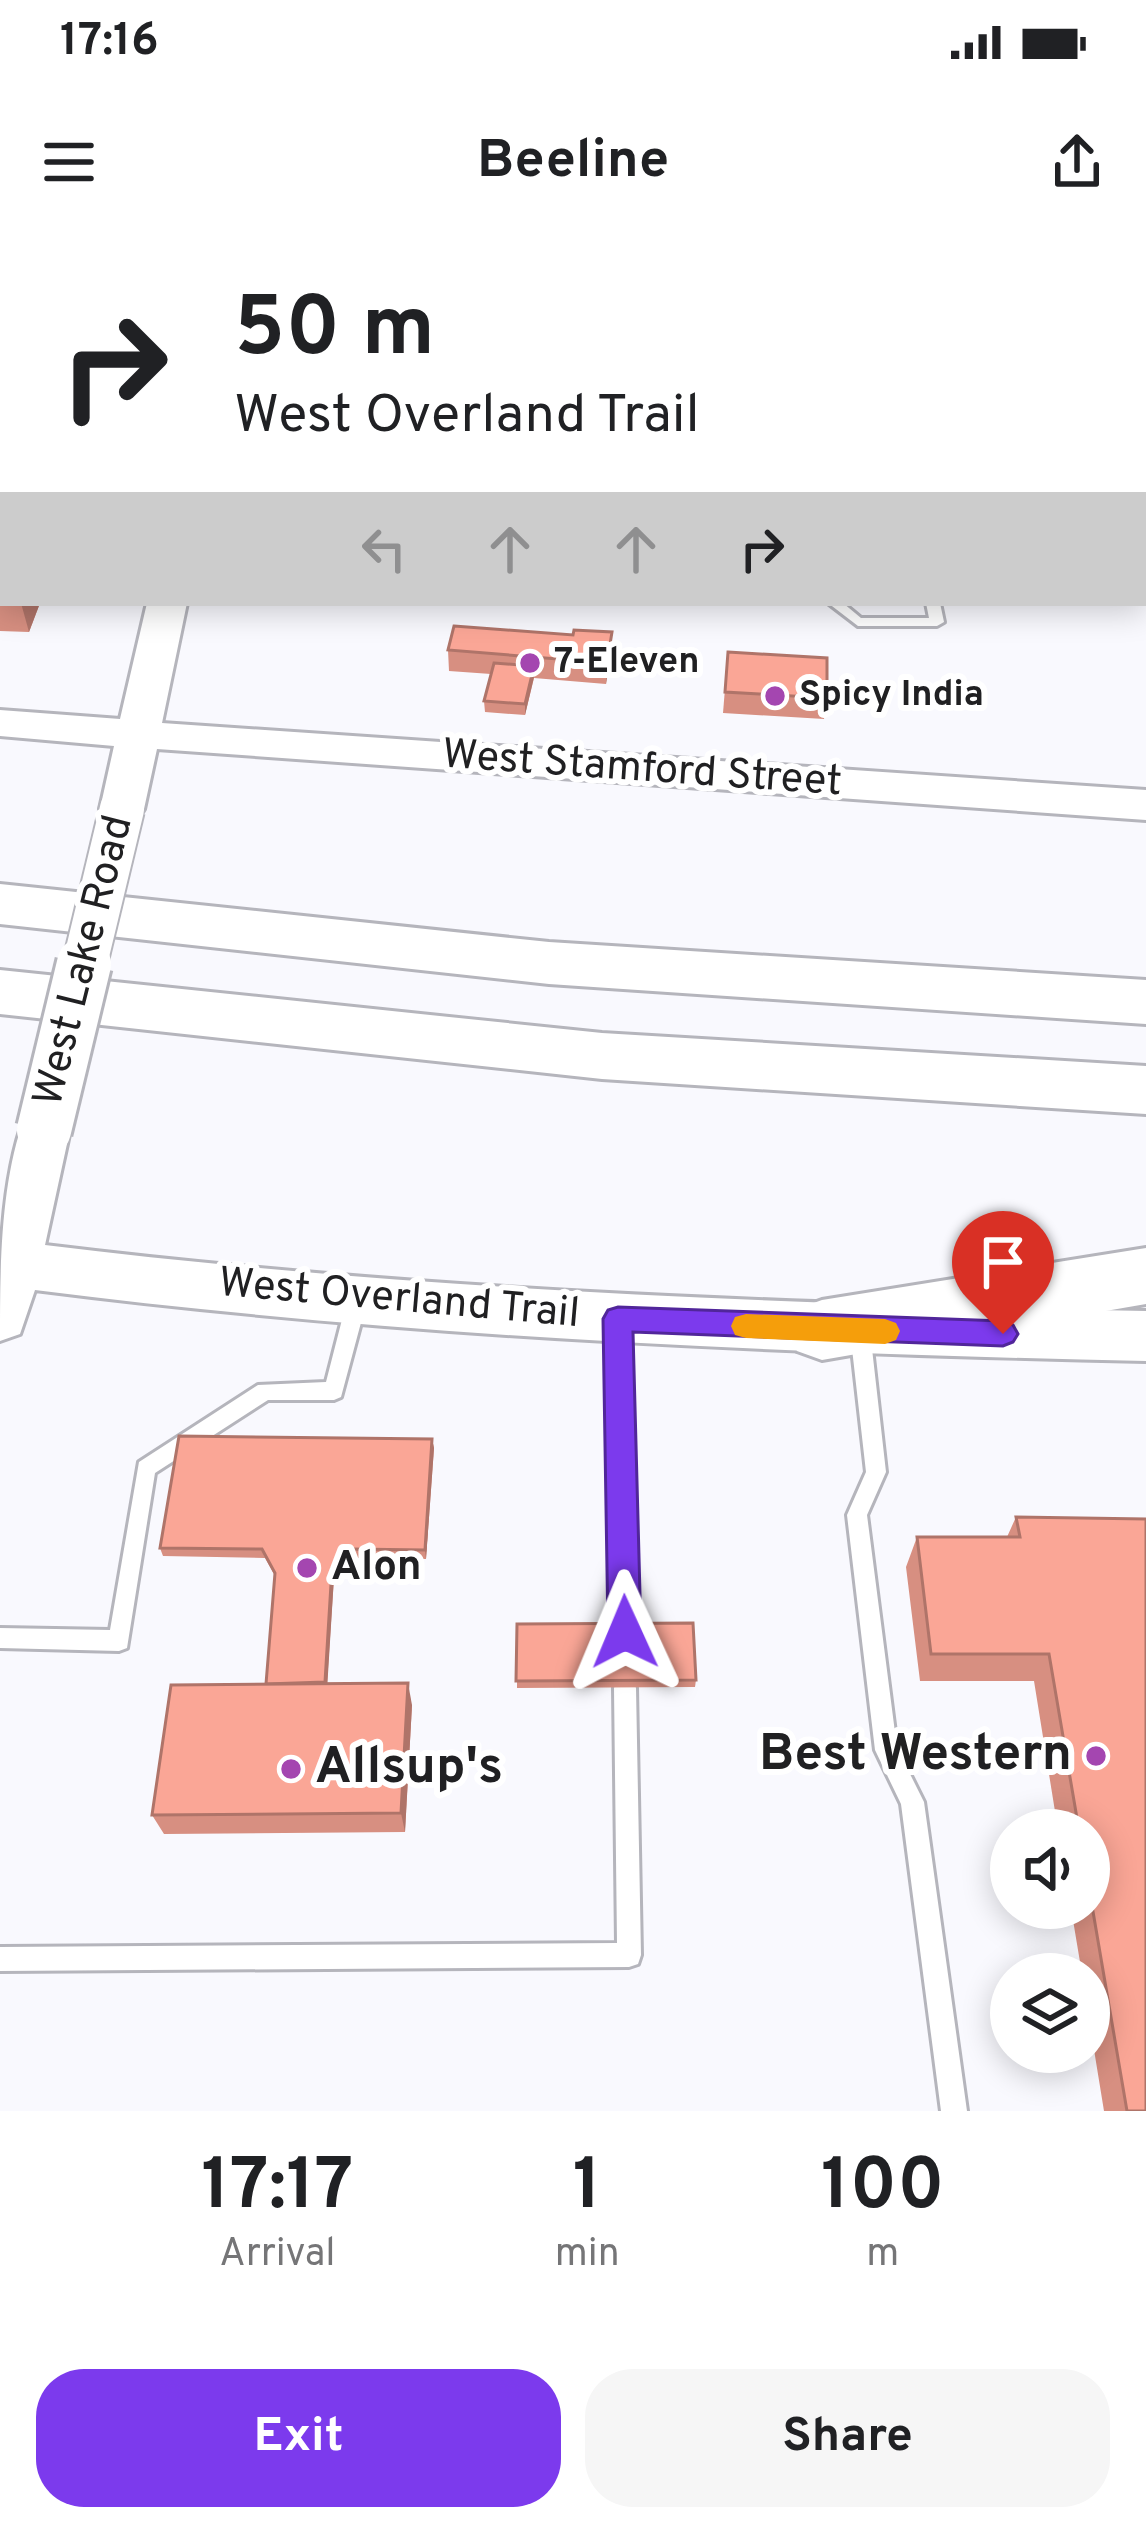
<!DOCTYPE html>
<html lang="en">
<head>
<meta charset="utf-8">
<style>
	:root { --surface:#fff; --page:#f6f6f6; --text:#202124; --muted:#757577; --accent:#7c3aed }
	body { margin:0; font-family:Overpass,sans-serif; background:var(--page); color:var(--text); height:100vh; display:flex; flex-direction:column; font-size:45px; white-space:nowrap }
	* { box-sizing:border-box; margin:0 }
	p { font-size:39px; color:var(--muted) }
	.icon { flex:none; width:66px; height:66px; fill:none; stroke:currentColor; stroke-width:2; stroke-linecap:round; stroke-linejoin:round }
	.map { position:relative; height:1871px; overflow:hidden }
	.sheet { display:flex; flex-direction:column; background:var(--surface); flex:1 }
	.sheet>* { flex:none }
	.banner { position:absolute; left:0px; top:0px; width:1146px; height:366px; box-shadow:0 6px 30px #0003; background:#fff; color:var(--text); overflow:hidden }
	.controls { position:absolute; left:990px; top:1569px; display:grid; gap:24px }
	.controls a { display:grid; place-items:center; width:120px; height:120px; border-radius:50%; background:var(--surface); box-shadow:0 6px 30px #0003; font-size:60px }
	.pin { position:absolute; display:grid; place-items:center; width:102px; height:102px; color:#fff; margin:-123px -51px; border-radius:50% 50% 50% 0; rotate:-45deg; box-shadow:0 0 12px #0007 }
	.pin .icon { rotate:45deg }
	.me { position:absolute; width:132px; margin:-66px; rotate:359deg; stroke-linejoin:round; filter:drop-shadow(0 0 9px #0008) }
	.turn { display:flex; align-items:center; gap:42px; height:252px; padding:0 36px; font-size:54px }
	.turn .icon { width:156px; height:156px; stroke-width:2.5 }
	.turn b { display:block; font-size:84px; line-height:102px }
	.lanes { display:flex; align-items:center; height:114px; padding:0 36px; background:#0003; justify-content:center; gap:60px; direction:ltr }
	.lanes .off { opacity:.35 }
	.eta { display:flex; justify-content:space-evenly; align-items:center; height:204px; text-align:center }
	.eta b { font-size:72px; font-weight:700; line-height:84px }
	.primary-button { display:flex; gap:24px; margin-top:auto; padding:24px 36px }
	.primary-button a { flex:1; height:138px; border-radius:48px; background:var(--accent); color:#fff; font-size:48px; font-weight:700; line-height:138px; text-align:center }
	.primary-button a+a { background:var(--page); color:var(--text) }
	.status { display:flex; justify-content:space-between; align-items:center; height:84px; padding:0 60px; background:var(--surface); direction:ltr }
	.status svg { height:33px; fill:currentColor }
	header { display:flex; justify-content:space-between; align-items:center; height:156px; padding:0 36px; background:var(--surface); font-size:54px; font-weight:700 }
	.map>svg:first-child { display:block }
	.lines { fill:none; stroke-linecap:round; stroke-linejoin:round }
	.service-casing { stroke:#b5b5bc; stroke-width:6 }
	.secondary-casing { stroke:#b5b5bc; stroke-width:6 }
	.motorway-casing { stroke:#b5b5bc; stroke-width:6 }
	.service { fill:#fff; fill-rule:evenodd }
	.secondary { fill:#fff; fill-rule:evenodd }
	.motorway { fill:#fff; fill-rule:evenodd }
	.secondary-bridge-far1-casing { stroke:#b5b5bc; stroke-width:48; stroke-linecap:butt }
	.secondary-bridge-casing { stroke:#b5b5bc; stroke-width:60; stroke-linecap:butt }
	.secondary-bridge-far1 { stroke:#fff; stroke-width:44 }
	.secondary-bridge { stroke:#fff; stroke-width:54 }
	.wall { fill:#d78f81 }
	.shaded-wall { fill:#af7469 }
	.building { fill:#faa696; stroke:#af7469; stroke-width:3 }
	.route { fill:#7c3aed; stroke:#51269a; stroke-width:3 }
	.slow { fill:#f59e0b }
	.poi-dot { fill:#a446b0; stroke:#fff; stroke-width:4.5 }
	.labels { text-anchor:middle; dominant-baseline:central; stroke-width:12; stroke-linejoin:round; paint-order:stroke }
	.far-poi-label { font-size:36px; font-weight:bold; fill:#202022; stroke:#fff; text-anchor:start }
	.street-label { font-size:42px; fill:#202022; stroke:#fff }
	.poi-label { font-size:42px; font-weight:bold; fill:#202022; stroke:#fff; text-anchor:start }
	.near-poi-label { font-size:51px; font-weight:bold; fill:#202022; stroke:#fff; text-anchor:end }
</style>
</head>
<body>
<div class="status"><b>17:16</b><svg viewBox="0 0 49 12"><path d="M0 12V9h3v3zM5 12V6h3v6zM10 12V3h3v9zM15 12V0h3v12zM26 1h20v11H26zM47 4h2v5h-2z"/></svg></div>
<header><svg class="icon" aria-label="menu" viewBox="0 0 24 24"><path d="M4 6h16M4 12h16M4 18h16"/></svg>Beeline<svg class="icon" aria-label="share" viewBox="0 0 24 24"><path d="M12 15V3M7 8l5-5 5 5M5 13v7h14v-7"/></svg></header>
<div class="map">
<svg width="1146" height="1871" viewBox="0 0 1146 1871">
	<rect width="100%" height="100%" fill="#f9f9fe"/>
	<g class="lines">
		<g class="service-casing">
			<g id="service">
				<rect x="0" y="135" width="3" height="6"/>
				<rect x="0" y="306" width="3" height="8"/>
				<path d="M828 363H843L861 378H929L926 363H940L944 382 937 386H858Z"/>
				<path d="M356 1056 363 1058 366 1064 341 1157 334 1160H268L155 1233 127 1408 119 1411 0 1408V1388L110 1390 139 1222 258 1145 326 1142 346 1064 349 1058Z"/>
				<path d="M618 1071 625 1073 628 1079 636 1392 633 1399 625 1402 617 1399 614 1392 608 1079 611 1073Z"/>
				<path d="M860 1083 867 1085 870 1091 886 1232 867 1275 897 1508 924 1562 967 1871H941L901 1564 875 1510 847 1275 866 1232 850 1091 853 1085Z"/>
				<path d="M625 1437 633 1440 636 1448 641 1715 638 1724 629 1727 0 1731V1707L617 1703 614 1448 617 1440Z"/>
			</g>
		</g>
		<g class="secondary-casing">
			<g id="secondary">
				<path d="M147 363H187L162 483 1146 550V580L157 509 144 569 138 579 122 584 106 579 100 569 114 506 0 496V470L120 479Z"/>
				<path d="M44 870 63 876 70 890 45 1005C411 1050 778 1064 1146 1071V1121C774 1113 404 1097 35 1050L20 1094 0 1101C0 1028 0 943 25 876Z"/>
			</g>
		</g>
		<g class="motorway-casing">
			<g id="motorway">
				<path d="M0 644 549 702 1146 740V784L549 744 0 684Z"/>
				<path d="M0 730 602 793 1146 826V874L602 839 0 774Z"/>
				<path d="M1146 1008V1064L822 1120 797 1111 787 1090 797 1069 822 1060Z"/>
			</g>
		</g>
		<use href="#service" class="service"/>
		<use href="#secondary" class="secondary"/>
		<use href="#motorway" class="motorway"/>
		<g class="secondary-bridge-far1-casing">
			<path id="secondary-bridge-far1" d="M84 727 122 569"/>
		</g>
		<g class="secondary-bridge-casing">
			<path id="secondary-bridge" d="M44 890 84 724"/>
		</g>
		<use href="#secondary-bridge-far1" class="secondary-bridge-far1"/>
		<use href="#secondary-bridge" class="secondary-bridge"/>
	</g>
	<g class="wall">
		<path d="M0 0H132L133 3H3V32H0Z"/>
		<rect x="0" y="46" width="3" height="56"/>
		<rect x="0" y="192" width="3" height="58"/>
		<path d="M0 329H3V363H40L29 392 0 391Z"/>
		<path d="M612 392 611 413 606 444 534 438 525 475 485 472 484 461 491 434 449 431 448 410Z"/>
		<path d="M728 412 827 458 824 479 723 473Z"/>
		<path d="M432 1199 434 1208 426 1319 354 1318 334 1337 327 1444 412 1465 405 1592 164 1594 152 1575 266 1444 275 1336 265 1318 163 1316 160 1308Z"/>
		<path d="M1016 1277 1146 1279V1871H1104L1089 1779V1734H1082L1071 1668H1089V1590H1058L1034 1441H920L906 1327 917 1297H1007Z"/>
		<path d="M517 1384 696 1440 695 1447 517 1448Z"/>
	</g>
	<g class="shaded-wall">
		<path d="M0 153 3 164 0 178Z"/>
		<path d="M21 363H40L29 392Z"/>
		<path d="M612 392 611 413 606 444 607 423Z"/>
		<path d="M534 426V437L525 475V464Z"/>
		<path d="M432 1199 434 1208 426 1319 425 1310Z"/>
		<path d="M352 1309 354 1318 334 1337 327 1450 325 1442 332 1328Z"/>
		<path d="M408 1443 412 1465 405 1592 401 1573Z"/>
	</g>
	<g class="building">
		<path d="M0 0H48L47 3H3V5H0Z"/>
		<rect x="0" y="46" width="3" height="28"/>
		<rect x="0" y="192" width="3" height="29"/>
		<rect x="0" y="329" width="3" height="32"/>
		<path d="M454 386 573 395 574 390 612 392 607 423 448 410Z"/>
		<path d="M728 412 827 418V458L725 452Z"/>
		<path d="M494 423 534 426 525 464 484 461Z"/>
		<path d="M179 1196 432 1199 425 1310 352 1309 332 1328 325 1442 266 1444 275 1333 262 1309 160 1308Z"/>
		<path d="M1016 1277 1146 1279V1871H1127L1089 1648V1590H1079L1049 1414H931L917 1297H1020Z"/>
		<path d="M693 1383 696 1440 516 1441 517 1384Z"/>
		<path d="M408 1443 401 1573 152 1575 171 1445Z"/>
	</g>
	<path class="route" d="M618 1067 1003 1081 1013 1085 1018 1094 1013 1102 1003 1106 633 1092 641 1392 637 1403 625 1408 613 1403 608 1392 603 1079 608 1070Z"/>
	<path class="slow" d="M746 1074 885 1079 896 1083 900 1091 896 1100 885 1104 746 1098 735 1095 731 1086 735 1077Z"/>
	<g class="poi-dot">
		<circle cx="530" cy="423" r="12"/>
		<circle cx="775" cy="456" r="12"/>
		<circle cx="307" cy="1328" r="12"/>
		<circle cx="1096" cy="1516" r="12"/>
		<circle cx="291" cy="1529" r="12"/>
	</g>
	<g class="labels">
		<g class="far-poi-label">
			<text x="554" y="423">7-Eleven</text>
			<text x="799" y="456">Spicy India</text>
		</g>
		<g class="street-label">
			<text transform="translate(642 530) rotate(4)">West Stamford Street</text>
			<text transform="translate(85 721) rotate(-76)">West Lake Road</text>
			<text transform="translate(399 1060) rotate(5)">West Overland Trail</text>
		</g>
		<g class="poi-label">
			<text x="331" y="1328">Alon</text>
		</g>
		<g class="near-poi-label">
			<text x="1072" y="1516">Best Western</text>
			<text x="315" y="1529" text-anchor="start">Allsup's</text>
		</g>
	</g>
</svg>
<div class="controls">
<a><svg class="icon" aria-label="sound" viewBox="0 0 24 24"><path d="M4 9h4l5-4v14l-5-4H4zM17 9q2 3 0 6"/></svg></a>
<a><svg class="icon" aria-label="layers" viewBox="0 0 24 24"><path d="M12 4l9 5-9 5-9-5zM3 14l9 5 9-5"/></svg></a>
</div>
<div class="pin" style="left:1003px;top:1094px;background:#d93025"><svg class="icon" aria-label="arrive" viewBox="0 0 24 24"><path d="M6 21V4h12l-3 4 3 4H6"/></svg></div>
<svg class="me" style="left:625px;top:1392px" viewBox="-20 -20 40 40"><path d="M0-17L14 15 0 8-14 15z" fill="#7c3aed" stroke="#fff" stroke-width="4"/></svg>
<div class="banner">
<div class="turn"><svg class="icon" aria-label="right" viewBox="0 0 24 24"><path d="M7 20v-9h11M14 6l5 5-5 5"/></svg><div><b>50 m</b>West Overland Trail</div></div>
<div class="lanes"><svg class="icon off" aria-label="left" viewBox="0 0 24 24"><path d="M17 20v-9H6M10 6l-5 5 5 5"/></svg><svg class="icon off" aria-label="ahead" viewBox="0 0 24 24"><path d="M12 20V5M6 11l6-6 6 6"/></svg><svg class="icon off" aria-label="ahead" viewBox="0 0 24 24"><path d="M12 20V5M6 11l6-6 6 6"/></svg><svg class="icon" aria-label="right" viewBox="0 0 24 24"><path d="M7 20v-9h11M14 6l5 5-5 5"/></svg></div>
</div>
</div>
<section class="sheet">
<div class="eta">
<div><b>17:17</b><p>Arrival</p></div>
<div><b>1</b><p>min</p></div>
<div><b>100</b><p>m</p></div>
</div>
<div class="primary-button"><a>Exit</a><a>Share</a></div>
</section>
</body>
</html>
